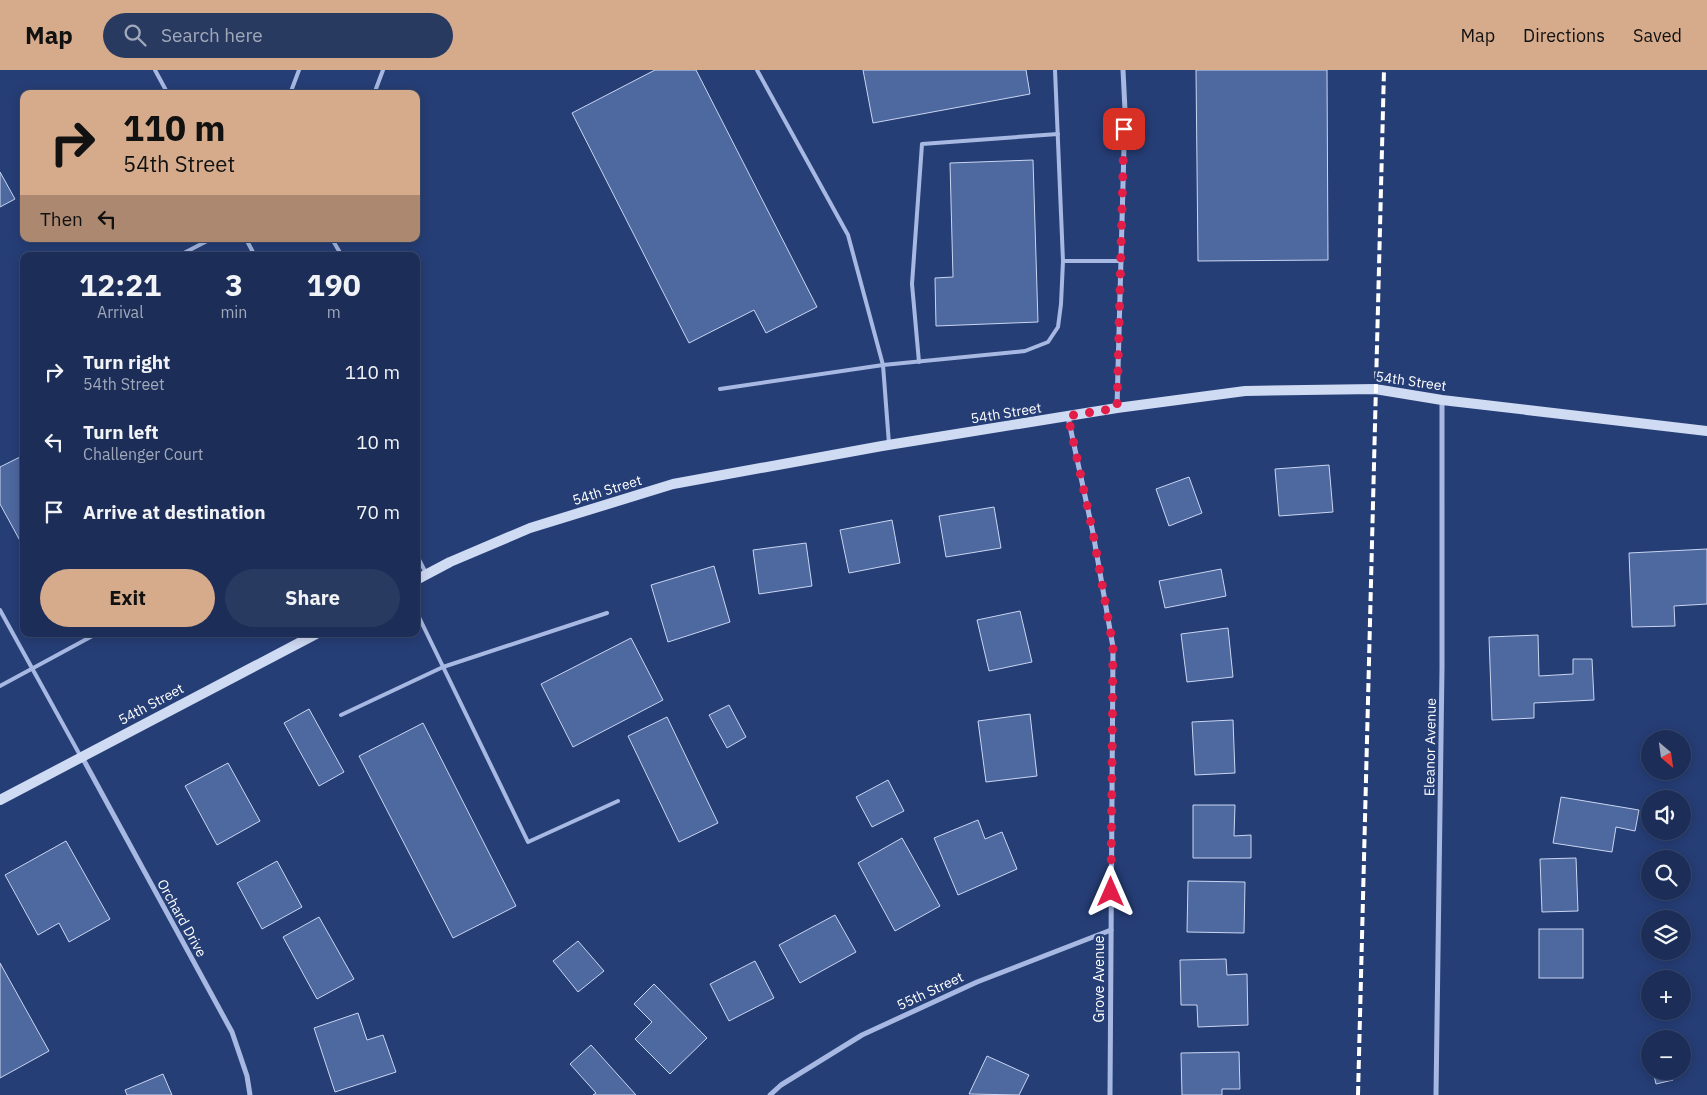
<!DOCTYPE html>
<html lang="en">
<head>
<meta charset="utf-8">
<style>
	:root { --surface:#1c2e58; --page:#293a61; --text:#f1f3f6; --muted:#a0a8ba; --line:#3a4a6e; --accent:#d6ab8b }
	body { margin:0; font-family:"IBM Plex Sans",sans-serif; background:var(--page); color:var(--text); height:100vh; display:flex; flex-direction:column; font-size:19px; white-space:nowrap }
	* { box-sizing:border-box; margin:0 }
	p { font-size:16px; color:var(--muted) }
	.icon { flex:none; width:28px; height:28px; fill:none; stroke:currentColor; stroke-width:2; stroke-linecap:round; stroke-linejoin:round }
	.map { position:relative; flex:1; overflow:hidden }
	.panel { position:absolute; left:20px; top:182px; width:400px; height:385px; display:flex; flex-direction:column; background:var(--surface); border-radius:10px; box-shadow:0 2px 12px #0003,0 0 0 1px var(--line) }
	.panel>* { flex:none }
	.hud { position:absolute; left:20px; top:20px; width:400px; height:152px; border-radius:10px; box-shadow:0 2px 12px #0003,0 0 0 1px var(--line); background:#d6ab8b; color:#111; overflow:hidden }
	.needle { width:32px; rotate:151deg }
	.controls { position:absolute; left:1641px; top:660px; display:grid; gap:10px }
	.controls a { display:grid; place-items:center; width:50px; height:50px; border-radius:50%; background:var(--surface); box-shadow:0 2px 12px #0003,0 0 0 1px var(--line); font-size:25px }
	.pin { position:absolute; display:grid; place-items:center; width:42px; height:42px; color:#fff; margin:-21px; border-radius:10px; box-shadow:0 2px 8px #0006 }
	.me { position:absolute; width:55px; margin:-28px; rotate:0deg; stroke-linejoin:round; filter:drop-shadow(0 0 4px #0008) }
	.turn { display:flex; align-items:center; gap:18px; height:105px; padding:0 20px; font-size:22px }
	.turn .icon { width:65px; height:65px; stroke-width:2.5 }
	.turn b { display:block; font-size:35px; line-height:42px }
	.then { display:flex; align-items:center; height:48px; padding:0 20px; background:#0003; gap:10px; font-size:19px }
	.eta { display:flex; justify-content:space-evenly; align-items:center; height:85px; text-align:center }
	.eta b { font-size:30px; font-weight:700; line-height:35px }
	.action { display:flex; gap:10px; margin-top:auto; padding:10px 20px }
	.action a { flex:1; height:58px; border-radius:30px; background:var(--accent); color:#111; font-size:20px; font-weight:700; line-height:58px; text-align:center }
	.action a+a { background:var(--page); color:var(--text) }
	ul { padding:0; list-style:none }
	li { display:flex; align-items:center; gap:15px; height:70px; padding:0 20px }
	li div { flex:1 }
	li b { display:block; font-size:19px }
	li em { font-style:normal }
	header { display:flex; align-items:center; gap:30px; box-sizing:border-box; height:70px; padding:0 25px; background:var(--accent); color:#111 }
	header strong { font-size:24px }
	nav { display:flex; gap:28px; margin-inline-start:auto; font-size:18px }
	.search { width:350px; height:45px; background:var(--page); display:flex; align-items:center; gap:12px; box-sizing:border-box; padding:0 18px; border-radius:28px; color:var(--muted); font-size:19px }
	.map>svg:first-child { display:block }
	.building { fill:#4e68a0; stroke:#c9d6f2 }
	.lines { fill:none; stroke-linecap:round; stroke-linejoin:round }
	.service { stroke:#a7b9e2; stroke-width:4 }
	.minor { stroke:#a7b9e2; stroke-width:5 }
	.secondary { stroke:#cfdaf3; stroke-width:10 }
	.rail { stroke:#fff; stroke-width:4; stroke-dasharray:9 4; stroke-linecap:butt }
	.route { stroke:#e11d48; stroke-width:9; stroke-dasharray:0 16.2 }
	.labels { text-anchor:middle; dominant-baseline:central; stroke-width:5; stroke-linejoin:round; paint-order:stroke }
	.street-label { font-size:14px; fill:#fff; stroke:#263e76 }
</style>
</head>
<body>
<header>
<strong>Map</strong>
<div class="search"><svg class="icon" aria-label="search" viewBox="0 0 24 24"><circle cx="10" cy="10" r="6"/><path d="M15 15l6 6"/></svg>Search here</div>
<nav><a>Map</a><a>Directions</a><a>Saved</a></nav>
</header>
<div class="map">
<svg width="1707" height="1025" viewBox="0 0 1707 1025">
	<rect width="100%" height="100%" fill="#263e76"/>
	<g class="building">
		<path d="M655 0H696L817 237 766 263 754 240 689 273 572 43Z"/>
		<path d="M863 0H1026L1030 24 873 53Z"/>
		<path d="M1196 0H1327L1328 190 1198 191Z"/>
		<path d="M1033 90 1038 252 936 256 935 208 953 207 950 93Z"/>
		<path d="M0 102 15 129 0 137Z"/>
		<path d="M24 385V478L0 434V397Z"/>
		<path d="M1329 395 1333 442 1279 446 1275 399Z"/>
		<path d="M1189 407 1202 443 1169 456 1156 419Z"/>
		<path d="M994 437 1001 478 946 487 939 446Z"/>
		<path d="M892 450 900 493 849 503 840 460Z"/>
		<path d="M806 473 812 516 759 524 753 480Z"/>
		<path d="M1707 479V534L1674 536 1675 556 1632 557 1629 483Z"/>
		<path d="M714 496 730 552 668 572 651 515Z"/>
		<path d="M1221 499 1226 526 1165 538 1159 511Z"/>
		<path d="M1020 541 1032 592 989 601 977 550Z"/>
		<path d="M1228 558 1233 607 1187 612 1181 564Z"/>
		<path d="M1538 565 1539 606 1573 604V589H1592L1594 630 1534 633V648L1492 650 1489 567Z"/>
		<path d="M631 568 663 630 573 677 541 614Z"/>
		<path d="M729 635 746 667 727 678 709 645Z"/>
		<path d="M309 639 344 702 319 716 284 653Z"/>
		<path d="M1030 644 1037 706 986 712 978 651Z"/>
		<path d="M667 647 718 753 679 772 628 666Z"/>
		<path d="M1233 650 1235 703 1195 705 1192 652Z"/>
		<path d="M423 653 516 836 453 868 359 686Z"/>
		<path d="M228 693 260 751 217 775 185 716Z"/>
		<path d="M888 710 904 741 872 757 856 727Z"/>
		<path d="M1561 727 1639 740 1635 761 1616 757 1612 782 1553 773Z"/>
		<path d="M1193 735H1235L1234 766 1251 765V788H1193Z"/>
		<path d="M978 750 985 769 1002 762 1017 799 958 825 934 768Z"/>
		<path d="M902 768 940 836 895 861 858 793Z"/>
		<path d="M66 771 110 849 69 872 59 853 38 865 5 805Z"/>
		<path d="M1576 788 1578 841 1542 842 1540 789Z"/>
		<path d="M277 791 302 837 262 859 237 813Z"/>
		<path d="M1188 811 1245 812 1244 863 1187 862Z"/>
		<path d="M835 845 856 882 800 913 779 875Z"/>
		<path d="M319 847 354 909 317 929 283 867Z"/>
		<rect x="1539" y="859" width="44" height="49"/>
		<path d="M578 871 604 901 578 922 553 891Z"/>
		<path d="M1226 889 1227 905 1247 904 1248 955 1198 957 1197 935H1181L1180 890Z"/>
		<path d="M755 891 774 928 729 951 710 914Z"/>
		<path d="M0 893 49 981 0 1008Z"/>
		<path d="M654 914 707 968 670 1004 635 969 652 952 634 934Z"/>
		<path d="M358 943 367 970 383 965 396 1002 335 1022 314 958Z"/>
		<path d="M591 975 636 1025H593L596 1023 570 994Z"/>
		<path d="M1239 982 1240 1019H1222V1025H1182L1181 983Z"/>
		<path d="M987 986 1029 1005 1019 1025 969 1024Z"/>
		<path d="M1653 1001H1671L1673 1010 1656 1014Z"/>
		<path d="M163 1004 172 1025H127L125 1020Z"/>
	</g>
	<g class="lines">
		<g class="service">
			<path d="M155 0 168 24"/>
			<path d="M1055 0 1063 191H1121"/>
			<path d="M290 24 299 0"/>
			<path d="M374 24 383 0"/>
			<path d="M246 169 255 186"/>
			<path d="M332 169 342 186"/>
			<path d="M178 186 211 169"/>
			<path d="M919 292 912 214 922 74 1058 64"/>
			<path d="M720 319 883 295 848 165 757 0"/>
			<path d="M889 374 883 295 1025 281 1048 272 1058 257 1061 234 1063 191"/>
			<path d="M416 484 426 503"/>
			<path d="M0 540 81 687"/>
			<path d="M416 541 528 772 618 731"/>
			<path d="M0 616 96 564"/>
			<path d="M341 645 443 597 607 543"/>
		</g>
		<g class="minor">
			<path d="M1117 337 1125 40 1123 0"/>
			<path d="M1068 347 1093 463 1113 577 1110 1025"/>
			<path d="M82 687 232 962 247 1006 250 1025"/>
			<path d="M770 1025 781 1015 862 965 977 912 1111 860"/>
			<path d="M1436 1025 1442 598V330"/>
		</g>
		<g class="secondary">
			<path d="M416 510 450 492 530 458 673 414 882 376 1117 338 1245 321 1375 319 1442 330 1707 361"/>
			<path d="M0 730 316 564"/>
		</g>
		<path class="rail" d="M1358 1025 1384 0"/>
	</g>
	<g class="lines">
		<path class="route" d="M1111 822 1113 576 1093 463 1068 346 1117 338 1124 59"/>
	</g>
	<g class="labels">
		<g class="street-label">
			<text transform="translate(1411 311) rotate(8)">54th Street</text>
			<text transform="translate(1006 343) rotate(-9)">54th Street</text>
			<text transform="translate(607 420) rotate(-17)">54th Street</text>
			<text transform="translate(151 634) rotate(-28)">54th Street</text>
			<text transform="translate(1430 677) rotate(-89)">Eleanor Avenue</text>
			<text transform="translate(182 848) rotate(61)">Orchard Drive</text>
			<text transform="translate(1099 909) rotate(-90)">Grove Avenue</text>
			<text transform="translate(930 921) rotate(-25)">55th Street</text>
		</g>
	</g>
</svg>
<div class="controls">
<a><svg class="needle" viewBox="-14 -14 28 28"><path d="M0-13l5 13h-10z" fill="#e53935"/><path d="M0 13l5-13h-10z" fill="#a0a8ba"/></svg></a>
<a><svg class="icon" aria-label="sound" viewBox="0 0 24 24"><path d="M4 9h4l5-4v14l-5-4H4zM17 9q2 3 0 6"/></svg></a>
<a><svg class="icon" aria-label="search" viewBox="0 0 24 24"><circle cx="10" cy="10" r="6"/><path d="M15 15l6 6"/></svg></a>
<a><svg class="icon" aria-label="layers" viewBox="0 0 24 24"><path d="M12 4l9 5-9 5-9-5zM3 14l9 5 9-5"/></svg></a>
<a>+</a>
<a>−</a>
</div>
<div class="pin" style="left:1124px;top:59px;background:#d93025"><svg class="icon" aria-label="arrive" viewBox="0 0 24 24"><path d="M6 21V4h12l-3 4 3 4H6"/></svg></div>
<svg class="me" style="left:1111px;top:822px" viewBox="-20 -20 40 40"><path d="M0-17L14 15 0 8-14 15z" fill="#e11d48" stroke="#fff" stroke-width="4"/></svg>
<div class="hud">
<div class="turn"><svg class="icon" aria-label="right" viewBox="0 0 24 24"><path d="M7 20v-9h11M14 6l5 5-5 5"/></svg><div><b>110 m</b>54th Street</div></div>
<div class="then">Then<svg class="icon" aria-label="left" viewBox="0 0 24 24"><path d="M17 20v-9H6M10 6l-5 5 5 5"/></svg></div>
</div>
<section class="panel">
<div class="eta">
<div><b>12:21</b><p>Arrival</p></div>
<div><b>3</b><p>min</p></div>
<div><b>190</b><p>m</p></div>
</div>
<ul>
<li><svg class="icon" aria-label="right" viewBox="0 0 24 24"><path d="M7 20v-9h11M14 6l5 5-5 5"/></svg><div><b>Turn right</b><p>54th Street</p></div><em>110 m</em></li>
<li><svg class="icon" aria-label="left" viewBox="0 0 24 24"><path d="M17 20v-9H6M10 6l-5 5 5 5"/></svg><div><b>Turn left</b><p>Challenger Court</p></div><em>10 m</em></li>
<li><svg class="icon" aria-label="arrive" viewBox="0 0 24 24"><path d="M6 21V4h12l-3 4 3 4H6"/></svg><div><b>Arrive at destination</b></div><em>70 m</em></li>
</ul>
<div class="action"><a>Exit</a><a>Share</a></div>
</section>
</div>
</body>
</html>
